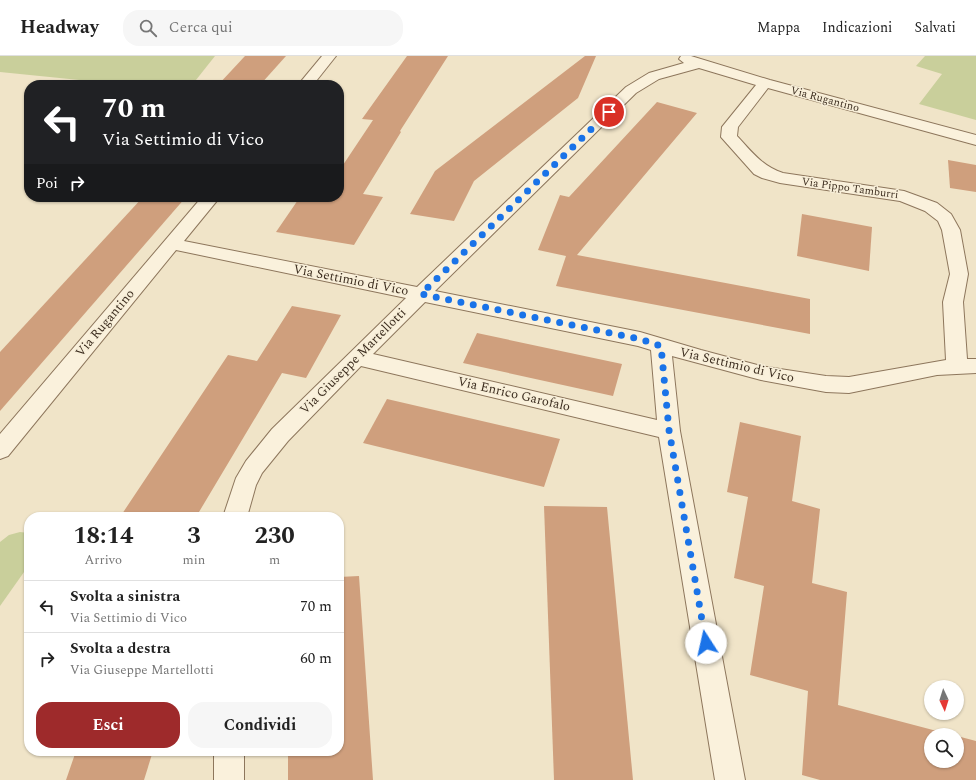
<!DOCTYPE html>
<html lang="it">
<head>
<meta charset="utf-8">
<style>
	:root { --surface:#fff; --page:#f6f6f6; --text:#222; --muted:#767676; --line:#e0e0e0; --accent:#9e2a2b }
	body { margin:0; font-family:Spectral,serif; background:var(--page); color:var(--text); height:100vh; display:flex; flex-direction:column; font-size:15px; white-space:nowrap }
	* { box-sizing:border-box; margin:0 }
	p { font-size:13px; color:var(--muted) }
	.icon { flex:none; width:22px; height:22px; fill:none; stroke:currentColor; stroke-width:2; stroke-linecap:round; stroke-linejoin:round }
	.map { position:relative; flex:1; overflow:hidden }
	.sheet { position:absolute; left:24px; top:456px; width:320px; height:244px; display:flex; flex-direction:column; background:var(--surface); border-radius:16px; box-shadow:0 1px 3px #0004 }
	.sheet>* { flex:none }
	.banner { position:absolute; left:24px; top:24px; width:320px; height:122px; border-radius:16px; box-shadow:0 1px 3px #0004; background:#202124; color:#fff; overflow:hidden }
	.needle { width:26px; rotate:176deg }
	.controls { position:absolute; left:924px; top:624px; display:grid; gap:8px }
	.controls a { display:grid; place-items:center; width:40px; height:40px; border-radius:50%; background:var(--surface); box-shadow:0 1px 3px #0004; font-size:20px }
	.pin { position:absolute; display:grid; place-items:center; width:34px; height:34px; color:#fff; margin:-17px; border:2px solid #fff; border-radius:50%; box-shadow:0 1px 4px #0007 }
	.me { position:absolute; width:44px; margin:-22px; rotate:350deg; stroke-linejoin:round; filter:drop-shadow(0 0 3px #0008) }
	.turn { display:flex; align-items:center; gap:14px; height:84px; padding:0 12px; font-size:18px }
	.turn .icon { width:52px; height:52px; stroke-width:2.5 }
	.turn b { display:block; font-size:28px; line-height:34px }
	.then { display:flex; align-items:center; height:38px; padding:0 12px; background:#0003; gap:8px; font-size:15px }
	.eta { display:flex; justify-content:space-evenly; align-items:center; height:68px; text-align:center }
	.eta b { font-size:24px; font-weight:700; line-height:28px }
	.primary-button { display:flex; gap:8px; margin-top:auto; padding:8px 12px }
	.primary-button a { flex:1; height:46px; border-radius:16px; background:var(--accent); color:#fff; font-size:16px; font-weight:700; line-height:46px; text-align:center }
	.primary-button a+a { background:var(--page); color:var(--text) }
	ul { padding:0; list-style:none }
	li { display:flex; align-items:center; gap:12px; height:52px; padding:0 12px; border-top:1px solid var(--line) }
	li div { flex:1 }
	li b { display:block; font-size:15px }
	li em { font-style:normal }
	header { display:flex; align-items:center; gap:24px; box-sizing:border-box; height:56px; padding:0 20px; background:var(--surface); border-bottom:1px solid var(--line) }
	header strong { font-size:19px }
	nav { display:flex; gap:22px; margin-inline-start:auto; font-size:14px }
	.search { width:280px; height:36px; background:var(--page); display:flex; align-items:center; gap:10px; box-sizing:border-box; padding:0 14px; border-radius:16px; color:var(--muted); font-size:15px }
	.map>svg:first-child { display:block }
	.green { fill:#c9cf9b }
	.building { fill:#cf9f7d }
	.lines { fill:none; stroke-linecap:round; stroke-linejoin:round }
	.street-casing { stroke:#8d765c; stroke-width:2 }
	.street { fill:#faf1dc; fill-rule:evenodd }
	.route { stroke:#1a73e8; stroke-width:7; stroke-dasharray:0 12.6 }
	.labels { text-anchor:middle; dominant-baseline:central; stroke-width:3; stroke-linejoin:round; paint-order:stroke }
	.far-street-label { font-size:11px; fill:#3d2e20; stroke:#f7eed8 }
	.street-label { font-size:13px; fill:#3d2e20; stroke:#f7eed8 }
</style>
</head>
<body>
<header>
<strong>Headway</strong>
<div class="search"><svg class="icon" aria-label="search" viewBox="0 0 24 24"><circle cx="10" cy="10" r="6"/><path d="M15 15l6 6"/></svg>Cerca qui</div>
<nav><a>Mappa</a><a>Indicazioni</a><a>Salvati</a></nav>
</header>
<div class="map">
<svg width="976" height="724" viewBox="0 0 976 724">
	<rect width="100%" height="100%" fill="#f0e4c8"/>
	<g class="green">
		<path d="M0 0H215L192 29H129L0 16Z"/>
		<path d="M925 0H976V64L919 48 942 18 916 10Z"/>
		<path d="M20 476 29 477V509L0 550V486L9 479Z"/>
	</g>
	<g class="building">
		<path d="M245 0H286L260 29H218Z"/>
		<path d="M407 0H448L400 75 401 76 363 138 383 141 354 189 276 176 300 141H339V115L373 64 362 63Z"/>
		<path d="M585 0H596L578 42 474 125 454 165 410 158 435 115Z"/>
		<path d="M657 46 697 57 577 199 810 243V278L556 230 566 200 538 194 560 139 569 141Z"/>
		<path d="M948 104 976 109V136L950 132Z"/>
		<path d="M143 141H186L0 355V296Z"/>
		<path d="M802 158 872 171 869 215 797 200Z"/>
		<path d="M292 250 341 259 306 322 282 317 196 461H120L228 299 257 305Z"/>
		<path d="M477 277 622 308 613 340 463 307Z"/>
		<path d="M387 343 560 383 544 431 363 387Z"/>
		<path d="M740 366 801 380 792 445 820 453 812 527 847 536 838 649 952 679H931V705H957V680L976 685V724H820L802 719 808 635 750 619 764 530 734 522 748 441 727 436Z"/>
		<path d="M544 450 607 451 633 724H554Z"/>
		<path d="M359 520 373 724H288V695H339V521Z"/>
		<path d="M76 695H153L144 724H66Z"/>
	</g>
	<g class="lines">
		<g class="street-casing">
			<g id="street">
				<path d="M322 0H336L313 29H298Z"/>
				<path d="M681 0H691L770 24 976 79V89L768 32 738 71 737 80C752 96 762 110 783 117L904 135 937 147 951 158 960 174 968 218 963 246 967 303H976V317L937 319 849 337 826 336 761 324 672 300 680 375 745 724H715L659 381 361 310 288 385 262 417 256 429 247 461H223L236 422 246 405 272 373 406 242 176 194 8 400 0 403V378L202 141H220L184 185 417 231 626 31 649 17 684 7 679 3ZM699 12 756 29 722 71 721 81 754 118 762 122 780 127 900 145 925 155 938 165 942 174 950 218 943 246 946 304 849 321 826 320 761 310 701 294 640 276 435 235 636 37 659 23ZM425 246 638 290 651 294 657 364 373 298Z"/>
				<rect x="214" y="695" width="30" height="29"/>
			</g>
		</g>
		<use href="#street" class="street"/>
	</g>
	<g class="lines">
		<path class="route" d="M609 56 421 238 640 283 661 290 669 374 706 587"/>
	</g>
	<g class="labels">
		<g class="far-street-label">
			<text transform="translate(825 43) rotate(15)">Via Rugantino</text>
			<text transform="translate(850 132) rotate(8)">Via Pippo Tamburri</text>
		</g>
		<g class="street-label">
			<text transform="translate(351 224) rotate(11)">Via Settimio di Vico</text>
			<text transform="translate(105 267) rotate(-50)">Via Rugantino</text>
			<text transform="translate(353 305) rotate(-45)">Via Giuseppe Martellotti</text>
			<text transform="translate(737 309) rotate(13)">Via Settimio di Vico</text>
			<text transform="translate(514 338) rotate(13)">Via Enrico Garofalo</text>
		</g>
	</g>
</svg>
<div class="controls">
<a><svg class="needle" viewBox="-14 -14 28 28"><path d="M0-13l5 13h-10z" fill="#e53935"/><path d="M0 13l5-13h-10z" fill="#767676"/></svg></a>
<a><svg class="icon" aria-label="search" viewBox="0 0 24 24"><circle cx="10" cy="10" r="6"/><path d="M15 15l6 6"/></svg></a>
</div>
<div class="pin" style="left:609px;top:56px;background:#d93025"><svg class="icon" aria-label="arrive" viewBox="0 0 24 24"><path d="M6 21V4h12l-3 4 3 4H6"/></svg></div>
<svg class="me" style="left:706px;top:587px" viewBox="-20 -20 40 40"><circle r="19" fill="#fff"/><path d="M0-13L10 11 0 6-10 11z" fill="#1a73e8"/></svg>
<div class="banner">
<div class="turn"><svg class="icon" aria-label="left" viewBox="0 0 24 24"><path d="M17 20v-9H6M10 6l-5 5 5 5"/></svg><div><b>70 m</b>Via Settimio di Vico</div></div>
<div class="then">Poi<svg class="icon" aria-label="right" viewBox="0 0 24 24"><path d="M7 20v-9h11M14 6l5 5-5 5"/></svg></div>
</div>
<section class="sheet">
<div class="eta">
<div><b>18:14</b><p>Arrivo</p></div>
<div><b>3</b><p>min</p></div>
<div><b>230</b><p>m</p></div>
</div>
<ul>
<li><svg class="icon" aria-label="left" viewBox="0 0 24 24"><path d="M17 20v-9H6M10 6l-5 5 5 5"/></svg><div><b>Svolta a sinistra</b><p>Via Settimio di Vico</p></div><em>70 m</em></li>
<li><svg class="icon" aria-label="right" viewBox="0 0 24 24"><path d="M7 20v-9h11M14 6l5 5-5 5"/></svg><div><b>Svolta a destra</b><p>Via Giuseppe Martellotti</p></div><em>60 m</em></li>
</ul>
<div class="primary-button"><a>Esci</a><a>Condividi</a></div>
</section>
</div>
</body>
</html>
